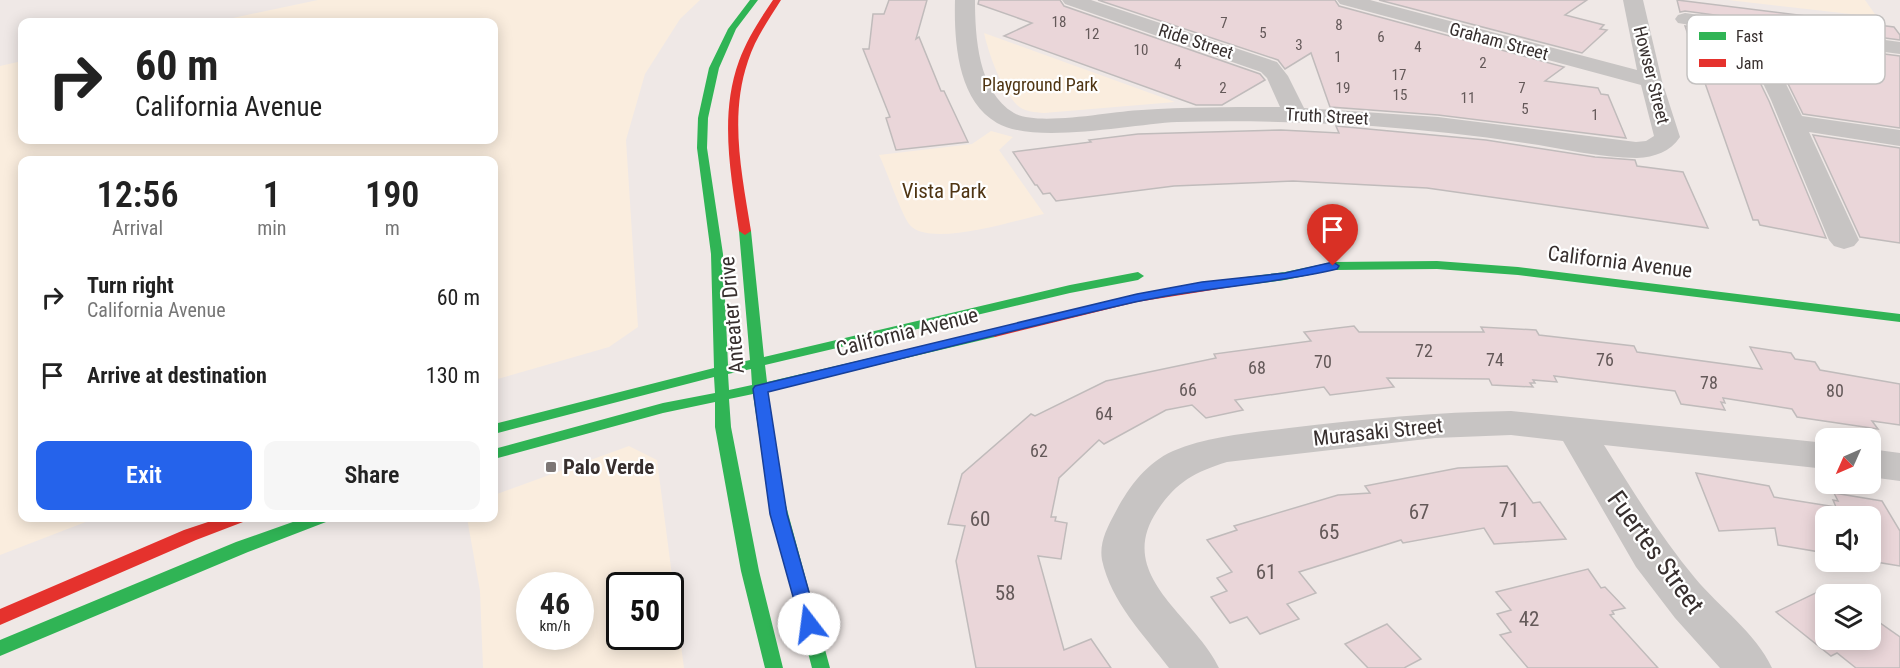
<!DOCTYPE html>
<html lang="en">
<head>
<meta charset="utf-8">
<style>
	:root { --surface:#fff; --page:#f6f6f6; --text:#222; --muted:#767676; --accent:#2563eb }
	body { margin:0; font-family:"Roboto Condensed",sans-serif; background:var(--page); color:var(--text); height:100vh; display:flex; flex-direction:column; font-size:22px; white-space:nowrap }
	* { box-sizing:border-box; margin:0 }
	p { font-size:20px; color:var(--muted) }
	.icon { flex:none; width:33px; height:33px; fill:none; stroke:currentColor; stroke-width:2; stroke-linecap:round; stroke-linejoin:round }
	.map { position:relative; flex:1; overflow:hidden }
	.panel { position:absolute; left:18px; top:156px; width:480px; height:366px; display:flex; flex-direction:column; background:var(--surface); border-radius:12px; box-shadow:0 3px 15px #0003 }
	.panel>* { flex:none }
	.top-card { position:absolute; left:18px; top:18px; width:480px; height:126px; border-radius:12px; box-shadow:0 3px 15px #0003; background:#fff; color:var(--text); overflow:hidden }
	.needle { width:39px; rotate:225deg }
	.buttons { position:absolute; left:1815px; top:428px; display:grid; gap:12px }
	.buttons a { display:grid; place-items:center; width:66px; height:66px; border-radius:12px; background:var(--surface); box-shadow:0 3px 15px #0003; font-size:30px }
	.speed { position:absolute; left:516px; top:572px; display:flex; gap:12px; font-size:30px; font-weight:700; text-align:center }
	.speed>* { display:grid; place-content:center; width:78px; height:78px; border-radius:50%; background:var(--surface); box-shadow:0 3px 15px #0003; line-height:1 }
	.speed small { font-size:15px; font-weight:400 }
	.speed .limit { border:3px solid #111; border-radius:9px; background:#fff; color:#111 }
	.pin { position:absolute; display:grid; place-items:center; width:51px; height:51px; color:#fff; margin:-62px -26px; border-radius:50% 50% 50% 0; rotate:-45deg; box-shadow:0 0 6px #0007 }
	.pin .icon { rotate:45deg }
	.me { position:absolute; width:66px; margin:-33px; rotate:345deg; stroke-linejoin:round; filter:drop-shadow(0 0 4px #0008) }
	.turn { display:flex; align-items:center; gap:21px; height:126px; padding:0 18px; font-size:27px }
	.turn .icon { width:78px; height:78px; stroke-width:2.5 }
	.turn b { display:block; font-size:42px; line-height:51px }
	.eta { display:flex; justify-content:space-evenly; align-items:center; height:102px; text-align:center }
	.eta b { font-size:36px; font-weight:600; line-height:42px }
	.action { display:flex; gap:12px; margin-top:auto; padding:12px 18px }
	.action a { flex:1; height:69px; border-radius:12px; background:var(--accent); color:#fff; font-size:24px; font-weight:600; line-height:69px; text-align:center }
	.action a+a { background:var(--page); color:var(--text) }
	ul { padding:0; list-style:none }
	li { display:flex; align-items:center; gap:18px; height:78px; padding:0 18px }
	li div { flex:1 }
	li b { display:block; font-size:22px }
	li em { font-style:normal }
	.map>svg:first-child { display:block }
	.built { fill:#efe8e6; fill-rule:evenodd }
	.green { fill:#faedde; fill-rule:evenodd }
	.building { fill:#ead6d9; stroke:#c0bbbb; stroke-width:1.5 }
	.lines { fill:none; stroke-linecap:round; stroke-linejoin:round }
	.street { fill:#c7c4c3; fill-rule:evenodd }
	.fast { fill:#30b455; fill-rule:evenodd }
	.jam { fill:#e5322d; fill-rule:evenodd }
	.route { fill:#2563eb; stroke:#184099; stroke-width:1.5 }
	.poi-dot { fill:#7c7675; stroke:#fff; stroke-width:2 }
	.labels { text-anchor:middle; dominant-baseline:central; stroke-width:4.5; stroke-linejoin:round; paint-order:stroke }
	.far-number-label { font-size:15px; fill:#645959 }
	.far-street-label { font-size:18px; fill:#372f2e; stroke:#fff }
	.far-park-label { font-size:18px; fill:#4f3513; stroke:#fff }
	.number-label { font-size:18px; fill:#645959 }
	.park-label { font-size:21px; fill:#4f3513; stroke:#fff }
	.street-label { font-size:21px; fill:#372f2e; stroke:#fff }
	.poi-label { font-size:21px; font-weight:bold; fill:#372f2e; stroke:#fff; text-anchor:start }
	.near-number-label { font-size:21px; fill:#645959 }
	.near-street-label { font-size:26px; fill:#372f2e; stroke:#fff }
	.key { fill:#fff; stroke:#c3c1c0; stroke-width:1.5 }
	.key-label { font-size:16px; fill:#372f2e }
</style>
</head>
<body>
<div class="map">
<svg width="1900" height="668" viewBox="0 0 1900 668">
	<rect width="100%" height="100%" fill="#fcfaf9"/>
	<path class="built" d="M0 0H1900V668H0ZM22 22H494V140H22ZM22 160H494V518H22ZM1826 438H1870V483H1826ZM1826 516H1870V561H1826ZM530 585H580V636H530ZM620 585H670V636H620ZM1826 594H1870V639H1826Z"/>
	<g class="green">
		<path d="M318 0H700L680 19 645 74 626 140 638 327 609 347 494 380V160H22V518H96L0 555V66L22 61V140H494V22H214Z"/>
		<path d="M1728 0H1865L1877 17Z"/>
		<path d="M984 33 1175 102 1044 113C1035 112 1024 112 1017 105 1001 88 989 55 984 33Z"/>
		<path d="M991 131 1013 137 999 150 1044 214C1016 220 928 249 909 224 900 211 887 171 879 155L972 144Z"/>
		<path d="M629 446 657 460 684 668H483L480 591 467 518H494V495ZM530 585H580V636H530ZM620 585H670V636H620Z"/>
	</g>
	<g class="building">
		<path d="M889 0H927L916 39 919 37 941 91H944L968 142 896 150 886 118 890 117 863 49H869L873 14H884Z"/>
		<path d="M979 0H1060L1064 6 1260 74 1265 80 1222 105H1196L1004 36 1032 23 978 4Z"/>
		<path d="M1098 0H1335L1339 6 1564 67 1545 81 1598 88 1601 94 1608 95 1626 138 1438 115 1330 107 1311 53 1285 69 1278 60Z"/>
		<path d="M1379 0H1587L1565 15 1604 25 1600 29 1607 30 1582 53Z"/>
		<path d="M1677 0 1894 27 1900 35V40L1685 11 1680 12Z"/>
		<path d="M1685 26 1737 35 1769 101 1826 238 1760 225 1758 220H1753Z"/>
		<path d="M1766 39 1900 56V128L1803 114Z"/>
		<path d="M1336 126 1486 140 1595 157 1635 160 1637 166 1683 172 1708 228 1427 188 1293 181 1174 186 1056 201 1050 193 1043 194 1037 185H1035L1013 152 1091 142 1089 140 1138 134 1281 130 1339 133Z"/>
		<path d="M1813 135 1900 148V243L1860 237Z"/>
		<path d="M1354 326 1359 332H1484L1481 327 1536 330 1539 335 1634 346 1637 352 1762 369 1750 347 1791 353 1795 359 1815 362 1820 370 1900 384V425L1872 421 1878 429 1797 417 1792 409 1723 398 1725 403 1721 402 1725 410 1681 404 1675 391 1554 376 1557 382 1533 380 1535 383H1530L1533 387 1492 385 1489 379 1387 378 1394 387 1330 395 1324 387 1235 400 1243 410 1206 418 1192 405 1166 410 1104 444 1099 440 1059 478 1051 517H1056L1055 521 1067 523 1061 559 1038 556 1064 650 1091 639 1111 668H976L956 561 965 526 948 524 962 474 1031 414 1035 416 1106 381 1216 358 1214 354 1311 341 1304 332Z"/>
		<path d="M1507 466 1533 503 1540 502 1566 539 1494 544 1484 528 1403 543 1401 540 1299 572 1316 593 1287 604 1299 619 1260 634 1247 617 1230 623 1211 597 1227 591 1217 578 1232 572 1207 540 1237 530 1234 526 1338 495 1370 493 1365 486 1458 468Z"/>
		<path d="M1696 473 1769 486 1774 497 1836 507 1833 500 1838 501 1834 493 1882 501 1900 531V566L1870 561V516H1826V553L1778 545 1775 528 1719 531Z"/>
		<path d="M1588 569 1601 588 1605 587 1625 608 1612 611 1614 614 1610 615 1658 668H1528L1500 635 1511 632 1497 614 1511 610 1496 592Z"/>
		<path d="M1830 586 1841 594H1826V639H1870V616L1900 637V668H1856L1837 653 1831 656 1776 612Z"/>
		<path d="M1387 624 1421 659 1404 668H1368L1345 644Z"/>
	</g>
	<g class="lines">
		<g class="street">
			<path d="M955 0H975C975 36 978 92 1014 113 1038 127 1112 111 1142 110 1187 107 1233 107 1280 107L1267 78 1261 72 1065 4 1062 0H1091L1277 62 1288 76 1304 108 1438 117 1636 142 1646 141 1654 136 1641 85 1340 4 1337 0H1370L1637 70 1623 0H1643L1662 81 1680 137C1670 152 1655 157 1637 158 1600 158 1561 148 1525 143 1474 135 1423 130 1372 126 1307 122 1242 120 1177 122 1132 124 1035 145 997 123 957 100 954 40 955 0Z"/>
			<path d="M1685 13 1900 42V54L1762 36 1802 116 1900 130V146L1809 132 1859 240 1854 246 1844 249 1834 246 1829 240 1771 100 1739 33 1678 23 1675 19 1678 15Z"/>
			<path d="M1511 411 1826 443V469L1604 445C1633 491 1660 536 1695 578 1719 607 1756 633 1772 668H1720L1675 618 1636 567 1563 441 1511 435 1435 438 1227 462C1195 472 1176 482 1157 511 1114 576 1194 615 1219 668H1169C1144 635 1111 602 1102 560 1099 543 1107 528 1115 513 1128 488 1146 463 1173 451 1209 436 1250 433 1289 428 1363 419 1436 412 1511 411Z"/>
			<path d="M1870 449 1900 453V481L1870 477Z"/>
		</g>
		<g class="fast">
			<path d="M750 0H758L736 29 719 68 708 118 707 148 723 254 728 365 750 360 739 231 745 227 751 231 764 357 1070 285 1138 272 1144 276 1138 280 1070 293 765 365 767 382 995 329 1002 333 995 337 767 391 785 502 830 668H812L769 502 753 394 729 399 731 427 759 571 783 668H765L741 571 715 427V402L663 413 494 459V449L663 403 715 393 714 377 494 434V424L714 368 711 254 697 148 698 118 709 68 728 29ZM751 369 752 385 729 390 728 374Z"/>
			<path d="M1437 261 1518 267 1900 314V322L1518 275 1437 269 1333 270 1285 280 1246 285 1240 281 1246 277 1285 272 1333 262Z"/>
			<path d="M304 518H328L326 522 248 552 0 656V640L236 542Z"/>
		</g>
		<g class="jam">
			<path d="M773 0H781C769 19 755 39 748 61 729 117 742 174 751 231L745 235 739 231C731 174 719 116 739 61 747 39 760 19 773 0Z"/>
			<path d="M1246 277 1250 278 1252 281 1250 284 1137 302 995 337 988 333 990 330 1137 294Z"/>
			<path d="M220 518H245L243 522 196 540 0 625V609L184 530Z"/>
		</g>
	</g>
	<path class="route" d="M1333 262 1339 266 1337 269C1271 285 1202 287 1135 302 1012 330 890 362 768 392L787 514 818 624 815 629 809 632 802 629 770 514 753 389 755 386 1137 294 1202 282 1285 273Z"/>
	<rect class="poi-dot" x="545" y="461" width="12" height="12" rx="3"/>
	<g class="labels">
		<g class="far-number-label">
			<text x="1059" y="22">18</text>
			<text x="1224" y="23">7</text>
			<text x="1339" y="25">8</text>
			<text x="1263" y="33">5</text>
			<text x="1092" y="34">12</text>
			<text x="1381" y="37">6</text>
			<text x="1299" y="45">3</text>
			<text x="1418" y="47">4</text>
			<text x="1141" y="50">10</text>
			<text x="1338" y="57">1</text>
			<text x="1483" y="63">2</text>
			<text x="1178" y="64">4</text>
			<text x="1399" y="75">17</text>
			<text x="1223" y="88">2</text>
			<text x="1343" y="88">19</text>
			<text x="1522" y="88">7</text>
			<text x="1400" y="95">15</text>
			<text x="1468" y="98">11</text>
			<text x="1525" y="109">5</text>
			<text x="1595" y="115">1</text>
		</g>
		<g class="far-street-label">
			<text transform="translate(1196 41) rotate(18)">Ride Street</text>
			<text transform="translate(1499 41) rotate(15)">Graham Street</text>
			<text transform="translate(1652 75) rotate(76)">Howser Street</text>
			<text transform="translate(1327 116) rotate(3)">Truth Street</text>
		</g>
		<g class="far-park-label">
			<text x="1040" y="84">Playground Park</text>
		</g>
		<g class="number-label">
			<text x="1424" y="350">72</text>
			<text x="1495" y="359">74</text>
			<text x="1605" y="359">76</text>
			<text x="1323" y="361">70</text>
			<text x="1257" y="367">68</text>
			<text x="1709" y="382">78</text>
			<text x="1188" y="389">66</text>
			<text x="1835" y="390">80</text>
			<text x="1104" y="413">64</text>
			<text x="1039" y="450">62</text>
		</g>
		<g class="park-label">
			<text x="944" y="191">Vista Park</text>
		</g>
		<g class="street-label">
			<text transform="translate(1620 262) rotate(7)">California Avenue</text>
			<text transform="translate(732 315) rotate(-95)">Anteater Drive</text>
			<text transform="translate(907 332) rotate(-14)">California Avenue</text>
			<text transform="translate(1378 432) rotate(-6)">Murasaki Street</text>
		</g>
		<g class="poi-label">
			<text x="563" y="467">Palo Verde</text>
		</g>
		<g class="near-number-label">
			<text x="1509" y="510">71</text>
			<text x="1419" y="512">67</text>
			<text x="980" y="519">60</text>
			<text x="1329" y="532">65</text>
			<text x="1266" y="572">61</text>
			<text x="1005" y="593">58</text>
			<text x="1529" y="619">42</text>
		</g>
		<g class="near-street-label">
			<text transform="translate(1656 552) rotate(54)">Fuertes Street</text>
		</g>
	</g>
	<rect x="1687" y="15" width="198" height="69" rx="9" class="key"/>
	<rect x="1699" y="32" width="27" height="8" fill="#30b455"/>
	<rect x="1699" y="59" width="27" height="8" fill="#e5322d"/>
	<g class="key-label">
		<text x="1736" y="42">Fast</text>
		<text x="1736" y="69">Jam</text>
	</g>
</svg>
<div class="buttons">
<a><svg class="needle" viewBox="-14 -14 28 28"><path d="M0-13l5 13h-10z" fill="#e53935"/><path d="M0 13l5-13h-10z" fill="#767676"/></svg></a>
<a><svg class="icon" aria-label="sound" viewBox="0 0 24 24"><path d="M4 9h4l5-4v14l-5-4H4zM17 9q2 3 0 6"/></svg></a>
<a><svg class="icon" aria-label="layers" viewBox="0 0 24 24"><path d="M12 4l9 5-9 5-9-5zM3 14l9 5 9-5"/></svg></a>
</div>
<div class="speed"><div>46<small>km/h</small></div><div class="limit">50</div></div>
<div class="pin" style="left:1333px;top:266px;background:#d93025"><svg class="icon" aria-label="arrive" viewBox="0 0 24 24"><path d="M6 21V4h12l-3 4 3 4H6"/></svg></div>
<svg class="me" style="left:809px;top:624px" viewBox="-20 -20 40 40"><circle r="19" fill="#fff"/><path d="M0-13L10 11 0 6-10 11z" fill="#2563eb"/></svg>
<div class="top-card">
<div class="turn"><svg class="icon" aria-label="right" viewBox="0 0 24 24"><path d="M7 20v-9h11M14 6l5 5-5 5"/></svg><div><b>60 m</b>California Avenue</div></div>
</div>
<section class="panel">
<div class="eta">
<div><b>12:56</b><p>Arrival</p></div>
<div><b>1</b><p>min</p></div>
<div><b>190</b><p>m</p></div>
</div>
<ul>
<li><svg class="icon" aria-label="right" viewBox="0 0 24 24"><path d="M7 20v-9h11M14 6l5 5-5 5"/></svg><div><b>Turn right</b><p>California Avenue</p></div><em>60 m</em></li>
<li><svg class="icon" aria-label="arrive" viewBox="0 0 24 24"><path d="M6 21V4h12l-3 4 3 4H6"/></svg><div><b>Arrive at destination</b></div><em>130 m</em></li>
</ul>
<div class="action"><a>Exit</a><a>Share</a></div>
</section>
</div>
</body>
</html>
